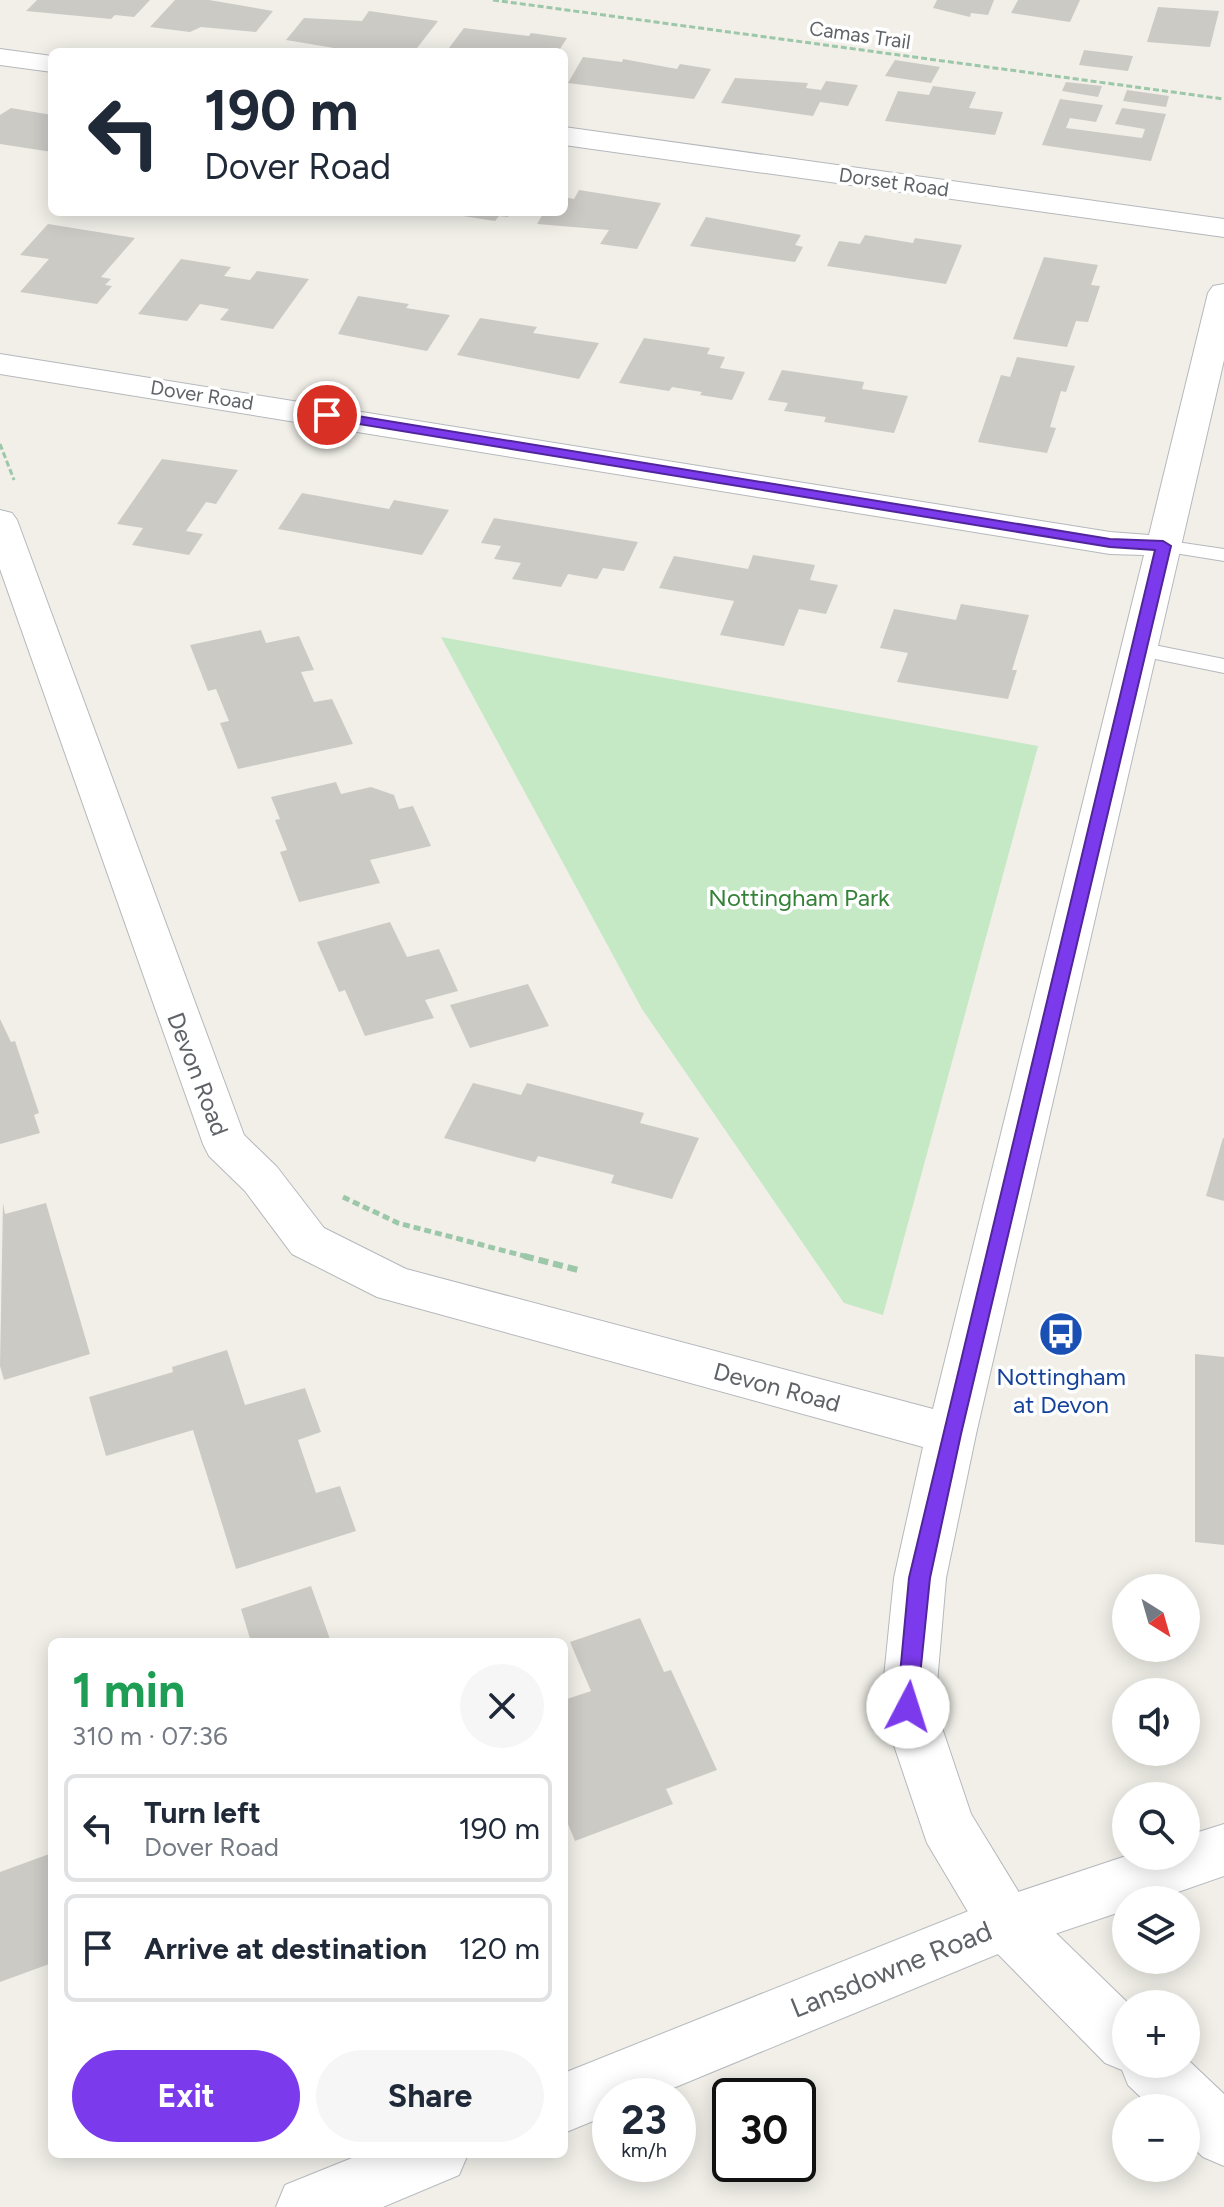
<!DOCTYPE html>
<html lang="en">
<head>
<meta charset="utf-8">
<style>
	:root { --surface:#fff; --page:#f6f6f7; --text:#1f2937; --muted:#747a83; --line:#e0e1e3; --accent:#7c3aed }
	body { margin:0; font-family:Figtree,sans-serif; background:var(--page); color:var(--text); height:100vh; display:flex; flex-direction:column; font-size:30px; white-space:nowrap }
	* { box-sizing:border-box; margin:0 }
	p { font-size:26px; color:var(--muted) }
	.icon { flex:none; width:44px; height:44px; fill:none; stroke:currentColor; stroke-width:2; stroke-linecap:round; stroke-linejoin:round }
	.map { position:relative; flex:1; overflow:hidden }
	.side { position:absolute; left:48px; top:1638px; width:520px; height:520px; display:flex; flex-direction:column; background:var(--surface); border-radius:12px; box-shadow:0 4px 20px #0003 }
	.side>* { flex:none }
	.hud { position:absolute; left:48px; top:48px; width:520px; height:168px; border-radius:12px; box-shadow:0 4px 20px #0003; background:#fff; color:var(--text); overflow:hidden }
	.needle { width:52px; rotate:143deg }
	.fabs { position:absolute; left:1112px; top:1574px; display:grid; gap:16px }
	.fabs a { display:grid; place-items:center; width:88px; height:88px; border-radius:50%; background:var(--surface); box-shadow:0 4px 20px #0003; font-size:40px }
	.speed { position:absolute; left:592px; top:2078px; display:flex; gap:16px; font-size:40px; font-weight:700; text-align:center }
	.speed>* { display:grid; place-content:center; width:104px; height:104px; border-radius:50%; background:var(--surface); box-shadow:0 4px 20px #0003; line-height:1 }
	.speed small { font-size:20px; font-weight:400 }
	.speed .limit { border:4px solid #111; border-radius:12px; background:#fff; color:#111 }
	.pin { position:absolute; display:grid; place-items:center; width:68px; height:68px; color:#fff; margin:-34px; border:4px solid #fff; border-radius:50%; box-shadow:0 2px 8px #0007 }
	.me { position:absolute; width:88px; margin:-44px; rotate:5deg; stroke-linejoin:round; filter:drop-shadow(0 0 6px #0008) }
	.turn { display:flex; align-items:center; gap:28px; height:168px; padding:0 24px; font-size:36px }
	.turn .icon { width:104px; height:104px; stroke-width:2.5 }
	.turn b { display:block; font-size:56px; line-height:68px }
	.round { display:grid; place-items:center; flex:none; width:84px; height:84px; border-radius:42px; background:var(--page) }
	.head { display:flex; align-items:center; justify-content:space-between; height:136px; padding:0 24px }
	h1 { font-size:48px; font-weight:700; line-height:60px; color:#1e9e55 }
	.cta { display:flex; gap:16px; margin-top:auto; padding:16px 24px }
	.cta a { flex:1; height:92px; border-radius:48px; background:var(--accent); color:#fff; font-size:32px; font-weight:700; line-height:92px; text-align:center }
	.cta a+a { background:var(--page); color:var(--text) }
	ul { padding:0; list-style:none }
	li { display:flex; align-items:center; gap:24px; height:108px; margin:0 16px 12px; padding:0 8px; border:4px solid var(--line); border-radius:12px }
	li div { flex:1 }
	li b { display:block; font-size:30px }
	li em { font-style:normal }
	.map>svg:first-child { display:block }
	.green { fill:#c5e8c5 }
	.building { fill:#cccac5 }
	.lines { fill:none; stroke-linecap:round; stroke-linejoin:round }
	.lane-casing { stroke:#b5b8bc; stroke-width:2 }
	.street-casing { stroke:#b5b8bc; stroke-width:2 }
	.secondary-casing { stroke:#b6babf; stroke-width:2 }
	.path-far2 { stroke:#9cc7a9; stroke-width:3; stroke-dasharray:6 3; stroke-linecap:butt }
	.path-far1 { stroke:#9cc7a9; stroke-width:5; stroke-dasharray:7 4; stroke-linecap:butt }
	.path { stroke:#9cc7a9; stroke-width:6; stroke-dasharray:10 5; stroke-linecap:butt }
	.lane { fill:#fff; fill-rule:evenodd }
	.street { fill:#fff; fill-rule:evenodd }
	.secondary { fill:#fff; fill-rule:evenodd }
	.route { fill:#7c3aed; stroke:#51269a; stroke-width:2 }
	.labels { text-anchor:middle; dominant-baseline:central; stroke-width:7; stroke-linejoin:round; paint-order:stroke }
	.far-street-label { font-size:20px; fill:#5f6368; stroke:#fff }
	.park-label { font-size:24px; fill:#348238; stroke:#fff }
	.street-label { font-size:24px; fill:#5f6368; stroke:#fff }
	.transit-label { font-size:24px; fill:#164399; stroke:#fff }
	.near-street-label { font-size:28px; fill:#5f6368; stroke:#fff }
</style>
</head>
<body>
<div class="map">
<svg width="1224" height="2207" viewBox="0 0 1224 2207">
	<rect width="100%" height="100%" fill="#f1efe8"/>
	<path class="green" d="M441 637 1038 746 883 1315 844 1303 642 1009Z"/>
	<g class="building">
		<path d="M37 0H150L134 17 115 15 111 19 26 11Z"/>
		<path d="M175 0H209L273 11 256 32 201 27 190 32 150 27Z"/>
		<path d="M937 0H994L988 15 971 13 970 17 933 8Z"/>
		<path d="M1018 0H1080L1070 22 1011 13Z"/>
		<path d="M1158 7 1219 11 1210 47 1147 42Z"/>
		<path d="M369 11 438 21 414 52H358L286 40 304 18 362 21Z"/>
		<path d="M464 28 529 36 531 33 567 38 558 52H446Z"/>
		<path d="M1084 50 1133 56 1128 71 1079 65Z"/>
		<path d="M583 57 622 62 623 59 677 69 680 64 711 69 694 99 568 83Z"/>
		<path d="M895 60 940 67 931 83 885 76Z"/>
		<path d="M735 78 808 83 806 88 821 90 826 81 858 85 848 106 820 102 813 116 721 103Z"/>
		<path d="M1066 82 1102 86 1098 97 1062 91Z"/>
		<path d="M933 86 976 92 969 108 1003 112 995 135 885 121 898 91 929 95Z"/>
		<path d="M1127 90 1169 96 1166 107 1123 101Z"/>
		<path d="M1060 99 1103 105 1096 122 1070 118 1066 128 1142 138 1145 129 1115 124 1122 108 1166 114 1151 161 1042 145Z"/>
		<path d="M11 108 52 115V152L0 144V115Z"/>
		<path d="M579 190 661 203 637 249 600 244 609 230 537 224 544 212H564V197L574 199Z"/>
		<path d="M458 212H512L508 217 499 216 495 221 456 215Z"/>
		<path d="M706 217 801 235 795 245 803 247 795 262 690 246Z"/>
		<path d="M48 224 135 238 101 277 111 279 105 285 112 286 97 304 20 292 49 259 20 255Z"/>
		<path d="M865 235 913 243 915 238 962 245 946 284 827 266 839 241 860 244Z"/>
		<path d="M1044 257 1098 265 1091 285 1100 286 1088 322 1076 321 1067 347 1013 339Z"/>
		<path d="M181 259 231 267 224 276 250 280 257 271 309 279 273 329 220 320 229 309 200 304 187 321 138 314Z"/>
		<path d="M358 296 409 304 406 308 450 315 427 351 338 334Z"/>
		<path d="M480 318 537 327 533 333 599 343 579 379 457 355Z"/>
		<path d="M644 338 710 348 707 354 725 357 720 368 745 372 732 400 700 395 702 392 672 387 669 391 619 383Z"/>
		<path d="M1017 357 1075 366 1066 392 1061 391 1050 427 1056 428 1047 453 978 442 1001 375 1010 377Z"/>
		<path d="M782 370 864 382 862 389 908 396 894 433 824 422 826 417 784 411 788 403 768 400Z"/>
		<path d="M162 459 238 470 216 504 206 502 186 531 203 534 189 555 132 545 143 528 117 524Z"/>
		<path d="M302 493 389 509 394 500 449 510 422 555 278 529Z"/>
		<path d="M494 518 638 542 624 571 603 568 597 579 568 574 561 587 512 579 521 563 494 559 501 546 481 543Z"/>
		<path d="M753 555 815 565 810 580 838 585 826 614 799 609 784 646 720 635 734 601 659 588 674 556 748 569Z"/>
		<path d="M961 604 1029 615 1012 670H1017L1008 699 897 682 908 653 880 648 894 609 956 620Z"/>
		<path d="M261 630 266 643 299 636 314 670 301 672 314 702 332 699 353 744 238 769 220 723 229 721 216 689 208 691 190 645Z"/>
		<path d="M336 782 341 794 371 787 394 795 399 809 413 806 431 846 370 860 380 883 299 902 280 852 287 850 275 820 280 819 271 797Z"/>
		<path d="M390 922 407 957 439 949 458 991 425 1000 434 1018 365 1036 345 990 339 992 317 942Z"/>
		<path d="M528 984 549 1026 470 1048 450 1005Z"/>
		<path d="M0 1019 11 1042 15 1041 39 1113 34 1115 40 1133 0 1144Z"/>
		<path d="M473 1083 521 1095 527 1083 644 1113 640 1123 699 1138 672 1199 611 1183 614 1175 538 1156 535 1162 444 1138Z"/>
		<path d="M1223 1138H1224V1201L1206 1196Z"/>
		<path d="M3 1203 5 1214 46 1203 90 1354 4 1380 0 1366Z"/>
		<path d="M227 1350 245 1405 305 1388 321 1432 298 1440 316 1493 340 1486 356 1531 236 1569 193 1430 106 1456 89 1397 173 1372 172 1367Z"/>
		<path d="M1195 1354 1224 1357V1545L1195 1542Z"/>
		<path d="M311 1586 331 1642H251L241 1609Z"/>
		<path d="M640 1618 664 1672 671 1670 717 1770 666 1789 673 1804 575 1841 568 1824 564 1825V1700L591 1691 570 1642Z"/>
		<path d="M52 1853V1963L0 1982V1872Z"/>
	</g>
	<g class="lines">
		<g class="lane-casing">
			<g id="lane">
				<path d="M1163 540 1224 549V561L1156 550 1153 546 1156 542Z"/>
				<path d="M1139 642 1224 659V673L1131 654 1128 649 1131 644Z"/>
			</g>
		</g>
		<g class="street-casing">
			<g id="street">
				<path d="M0 49 52 56V72L0 65Z"/>
				<path d="M564 127 1224 219V237L564 145Z"/>
				<path d="M1224 284V360L976 1434 946 1578 935 1707 971 1814 1026 1904 1129 2004H1126V2064H1186V2058L1224 2094V2166L1203 2157 1186 2141V2108H1152L1128 2085 1122 2070 1105 2063 986 1942 927 1843 881 1707 894 1578 923 1447 377 1297 292 1254 245 1191 209 1156 203 1144 0 569V510L12 513 17 520 244 1135 277 1167 324 1228 406 1269 933 1409 1144 555 1110 554 0 374V354L1110 532 1149 535 1208 293 1213 286Z"/>
			</g>
		</g>
		<g class="secondary-casing">
			<g id="secondary">
				<path d="M1224 1824V1876L1155 1900H1126V1910L1010 1949 654 2096H610V2114L564 2133V2073L1006 1896 1126 1856H1186V1836Z"/>
				<path d="M362 2154H468L459 2175 383 2207H276L285 2185Z"/>
			</g>
		</g>
		<g class="path-far2">
			<path d="M493 0 1224 99"/>
			<path d="M0 444 14 480"/>
		</g>
		<path class="path-far1" d="M343 1197 398 1223 532 1258"/>
		<path class="path" d="M524 1256 582 1271"/>
		<use href="#lane" class="lane"/>
		<use href="#street" class="street"/>
		<use href="#secondary" class="secondary"/>
	</g>
	<path class="route" d="M327 411 1110 539 1163 541 1171 546 961 1434 930 1578 916 1715 908 1717 901 1715 897 1707 909 1578 1155 550 1110 547 322 418V413Z"/>
	<defs>
		<g id="bus-disc" transform="scale(2.3)"><circle r="9.5" fill="#1a4fb4" stroke="#fff"/><path d="M-5-6H5V4H4V6H2V4H-2V6H-4V4H-5ZM-3.5-4V0h7V-4ZM-3.5 1.2v1.5H-2V1.2ZM2 1.2v1.5H3.5V1.2Z" fill="#fff"/></g>
	</defs>
	<g fill-rule="evenodd">
		<use href="#bus-disc" x="1061" y="1334"/>
	</g>
	<g class="labels">
		<g class="far-street-label">
			<text transform="translate(860 35) rotate(8)">Camas Trail</text>
			<text transform="translate(894 182) rotate(8)">Dorset Road</text>
			<text transform="translate(202 395) rotate(9)">Dover Road</text>
		</g>
		<g class="park-label">
			<text x="799" y="897">Nottingham Park</text>
		</g>
		<g class="street-label">
			<text transform="translate(198 1074) rotate(69)">Devon Road</text>
			<text transform="translate(777 1387) rotate(15)">Devon Road</text>
		</g>
		<g class="transit-label">
			<text x="1061" y="1376">Nottingham<tspan x="1061" dy="28">at Devon</tspan></text>
		</g>
		<g class="near-street-label">
			<text transform="translate(891 1969) rotate(-22)">Lansdowne Road</text>
		</g>
	</g>
</svg>
<div class="fabs">
<a><svg class="needle" viewBox="-14 -14 28 28"><path d="M0-13l5 13h-10z" fill="#e53935"/><path d="M0 13l5-13h-10z" fill="#747a83"/></svg></a>
<a><svg class="icon" aria-label="sound" viewBox="0 0 24 24"><path d="M4 9h4l5-4v14l-5-4H4zM17 9q2 3 0 6"/></svg></a>
<a><svg class="icon" aria-label="search" viewBox="0 0 24 24"><circle cx="10" cy="10" r="6"/><path d="M15 15l6 6"/></svg></a>
<a><svg class="icon" aria-label="layers" viewBox="0 0 24 24"><path d="M12 4l9 5-9 5-9-5zM3 14l9 5 9-5"/></svg></a>
<a>+</a>
<a>−</a>
</div>
<div class="speed"><div>23<small>km/h</small></div><div class="limit">30</div></div>
<div class="pin" style="left:327px;top:415px;background:#d93025"><svg class="icon" aria-label="arrive" viewBox="0 0 24 24"><path d="M6 21V4h12l-3 4 3 4H6"/></svg></div>
<svg class="me" style="left:908px;top:1707px" viewBox="-20 -20 40 40"><circle r="19" fill="#fff"/><path d="M0-13L10 11 0 6-10 11z" fill="#7c3aed"/></svg>
<div class="hud">
<div class="turn"><svg class="icon" aria-label="left" viewBox="0 0 24 24"><path d="M17 20v-9H6M10 6l-5 5 5 5"/></svg><div><b>190 m</b>Dover Road</div></div>
</div>
<section class="side">
<div class="head"><div><h1>1 min</h1><p>310 m · 07:36</p></div><a class="round"><svg class="icon" aria-label="close" viewBox="0 0 24 24"><path d="M6 6l12 12M18 6L6 18"/></svg></a></div>
<ul>
<li><svg class="icon" aria-label="left" viewBox="0 0 24 24"><path d="M17 20v-9H6M10 6l-5 5 5 5"/></svg><div><b>Turn left</b><p>Dover Road</p></div><em>190 m</em></li>
<li><svg class="icon" aria-label="arrive" viewBox="0 0 24 24"><path d="M6 21V4h12l-3 4 3 4H6"/></svg><div><b>Arrive at destination</b></div><em>120 m</em></li>
</ul>
<div class="cta"><a>Exit</a><a>Share</a></div>
</section>
</div>
</body>
</html>
